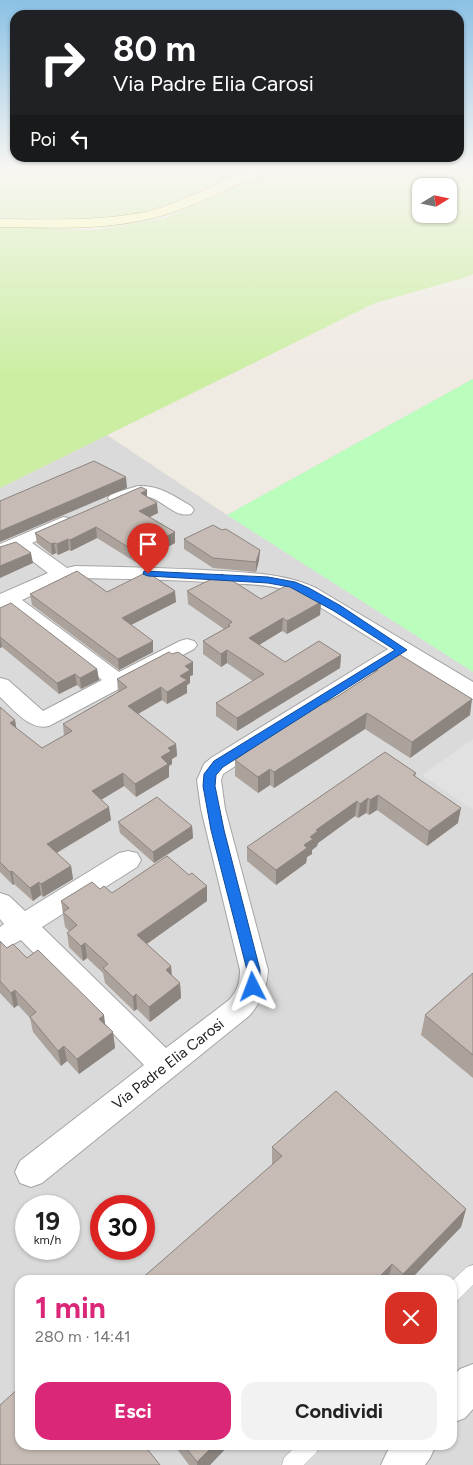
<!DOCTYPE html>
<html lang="it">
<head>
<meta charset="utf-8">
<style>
	:root { --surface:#fff; --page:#f2f2f2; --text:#222; --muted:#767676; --accent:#db2777 }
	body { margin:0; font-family:Figtree,sans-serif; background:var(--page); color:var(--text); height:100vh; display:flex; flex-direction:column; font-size:19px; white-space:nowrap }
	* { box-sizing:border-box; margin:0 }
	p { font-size:16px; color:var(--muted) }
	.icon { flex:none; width:28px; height:28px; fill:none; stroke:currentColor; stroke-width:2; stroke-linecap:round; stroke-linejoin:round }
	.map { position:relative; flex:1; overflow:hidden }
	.panel { position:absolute; left:15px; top:1275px; width:442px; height:175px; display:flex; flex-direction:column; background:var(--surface); border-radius:15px; box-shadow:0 1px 4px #0004 }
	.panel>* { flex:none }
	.hud { position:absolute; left:10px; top:10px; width:454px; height:152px; border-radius:15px; box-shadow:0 1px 4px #0004; background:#202124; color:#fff; overflow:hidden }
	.needle { width:32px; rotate:80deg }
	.fabs { position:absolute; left:412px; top:178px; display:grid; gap:10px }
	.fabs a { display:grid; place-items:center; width:45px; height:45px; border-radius:10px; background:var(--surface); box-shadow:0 1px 4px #0004; font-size:25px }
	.speed { position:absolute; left:15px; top:1195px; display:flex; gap:10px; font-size:25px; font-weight:700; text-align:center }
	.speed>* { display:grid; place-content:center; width:65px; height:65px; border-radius:50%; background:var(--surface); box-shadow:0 1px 4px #0004; line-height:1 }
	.speed small { font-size:12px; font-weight:400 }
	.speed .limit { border:8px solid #d22; background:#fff; color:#111 }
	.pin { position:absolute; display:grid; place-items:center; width:42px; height:42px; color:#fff; margin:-51px -21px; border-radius:50% 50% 50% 0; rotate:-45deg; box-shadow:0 0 5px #0007 }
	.pin .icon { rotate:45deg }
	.me { position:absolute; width:55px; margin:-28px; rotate:357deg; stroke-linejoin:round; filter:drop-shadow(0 0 4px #0008) }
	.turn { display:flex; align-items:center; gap:18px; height:105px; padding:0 20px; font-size:22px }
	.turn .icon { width:65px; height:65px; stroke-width:2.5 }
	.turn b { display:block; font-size:35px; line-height:42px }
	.then { display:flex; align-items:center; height:48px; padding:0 20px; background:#0003; gap:10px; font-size:19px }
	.round { display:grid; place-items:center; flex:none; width:52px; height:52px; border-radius:15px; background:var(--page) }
	.overview { display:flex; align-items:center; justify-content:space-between; height:85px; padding:0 20px }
	h1 { font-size:30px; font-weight:700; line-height:38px; color:var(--accent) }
	.button { display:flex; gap:10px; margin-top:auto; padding:10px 20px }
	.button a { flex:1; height:58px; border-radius:15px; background:var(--accent); color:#fff; font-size:20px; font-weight:700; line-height:58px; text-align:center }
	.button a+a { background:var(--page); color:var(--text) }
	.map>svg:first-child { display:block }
	.residential { fill:#dbdada; fill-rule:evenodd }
	.grass { fill:#cbeea3; fill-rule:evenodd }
	.park { fill:#bbfdbd }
	.parking { fill:#e1e1e1 }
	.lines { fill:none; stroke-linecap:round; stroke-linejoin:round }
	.service-casing { stroke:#a4a4a4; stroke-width:1 }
	.minor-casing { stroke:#a4a4a4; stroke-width:2 }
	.secondary-casing { stroke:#707800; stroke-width:1 }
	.service { fill:#fff; fill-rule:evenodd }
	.minor { fill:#fff; fill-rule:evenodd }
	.secondary { fill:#fdfeb1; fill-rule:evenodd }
	.wall { fill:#aba29c }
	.shaded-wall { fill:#8b847f }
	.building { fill:#c7bcb5; stroke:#8b847f }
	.route { fill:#1a73e8; stroke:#114b97 }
	.labels { text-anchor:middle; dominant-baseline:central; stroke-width:5; stroke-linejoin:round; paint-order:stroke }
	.street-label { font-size:15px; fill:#1d1d1d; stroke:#fff }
</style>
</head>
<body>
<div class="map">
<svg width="473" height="1465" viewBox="0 0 473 1465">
	<rect width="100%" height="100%" fill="#efeae2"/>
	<path class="residential" d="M473 379V1465H0V488L107 435 227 515ZM26 1206H69V1249H26ZM101 1206H144V1249H101ZM20 1280H452V1445H20Z"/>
	<g class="grass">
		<path d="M0 170H245C207 187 168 208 127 215 85 221 42 217 0 217Z"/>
		<path d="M273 170H473V274L467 277 375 303 0 488V227L95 230 166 218ZM421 186H449V214H421Z"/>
	</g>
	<path class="park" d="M473 379V672L227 515Z"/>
	<path class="parking" d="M473 739V810L422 775Z"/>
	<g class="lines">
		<g class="service-casing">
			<g id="service">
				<path d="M473 1265V1285L458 1300 452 1302V1281L467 1267Z"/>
				<path d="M297 1445H319L317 1452 304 1465H282L284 1458Z"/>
			</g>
		</g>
		<g class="minor-casing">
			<g id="minor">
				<path d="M138 486C159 485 174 496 191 506L194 510 191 514C175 518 164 501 149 497 135 493 124 505 111 502L108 498 111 494Z"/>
				<path d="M63 517 69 518 72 522 69 526 32 543 67 568 75 566C124 567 173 568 222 571 254 573 286 574 316 588L473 682V699L465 697 403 658 223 774 221 780 225 809 268 970C267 988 261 1003 249 1016L42 1183 31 1187 20 1183 15 1172 20 1161 144 1065 21 940 0 951V927L4 924 0 919V893L9 896 25 911 119 853 128 851 137 853 141 860 137 867 42 927 166 1048 229 1000C238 990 240 982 240 970L201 809 197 780 204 764 211 758 388 649 302 596C276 584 248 584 220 583 172 579 123 579 75 578L62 581 22 600 119 672 180 641 187 639 194 641 197 645 194 649 49 726C30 731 13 709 0 697V678L8 680 43 711 102 680 6 607 0 608V594L48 573 18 550 0 557V544Z"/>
				<path d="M473 1364V1409L465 1418 452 1423V1377L460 1369Z"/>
				<path d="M392 1445H436L430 1458 425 1465H381L387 1452Z"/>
			</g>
		</g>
		<g class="secondary-casing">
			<path id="secondary" d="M247 170H264L263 173C232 187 203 202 171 213 116 231 58 228 0 227V219C49 219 100 222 149 211 183 202 215 184 247 170Z"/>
		</g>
		<use href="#service" class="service"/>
		<use href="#minor" class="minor"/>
		<use href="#secondary" class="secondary"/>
	</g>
	<g class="wall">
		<path d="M147 490V496L158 513 149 517 175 532V543L137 563 97 538 71 551 69 550 58 555 56 553 52 555 37 543 35 533Z"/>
		<path d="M222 530 260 550 259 560 256 572 213 568 184 549V539Z"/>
		<path d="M187 591 261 599 321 602 320 615 287 634 282 631 259 645 285 662 341 655 340 668 237 731 216 716V703L253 681 227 663 221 667 203 654V641L224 629 188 604Z"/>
		<path d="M107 592 176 602 131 625 153 652 119 670 32 605 30 594Z"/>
		<path d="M0 608 97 669 99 680 81 689 77 685 59 694 2 647 0 648Z"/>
		<path d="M374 667 470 715 410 758 365 729 274 788 270 785 258 793 235 776V760L246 753V749L338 696 373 673Z"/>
		<path d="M193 675 190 676V683L187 685V693L167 704 162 700 138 714 176 744 177 756 172 759V764L169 766V777L136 797 124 786 101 800 111 820 57 853 71 866 73 879 43 897 41 895 33 901 14 884 13 885 0 872V707L15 720 16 728 42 748 64 736 63 724 118 692 117 679Z"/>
		<path d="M416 773 415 777 458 823 427 846 377 810 369 815 366 813 358 818 355 816 318 843 317 846 312 850V854L307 857 306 863 276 885 247 861V847Z"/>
		<path d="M118 822 192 826 193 838 154 863 120 833Z"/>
		<path d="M189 875 207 886V901L147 944 171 966 172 976 180 983 181 998 150 1022 137 1009 134 1011 105 983 103 973 87 958 83 961 69 947 67 933 69 931 65 927 61 901 100 889 112 893Z"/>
		<path d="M0 941 7 948 27 958 106 1025 113 1032 115 1048 79 1074 67 1061 61 1066 33 1032 30 1018 18 1005 14 1008 0 993Z"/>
		<path d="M473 973V1078L421 1035 425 1015Z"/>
		<path d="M272 1147 466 1209 461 1227 410 1280H140L272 1165Z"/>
		<path d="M174 1445H229L210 1465H189Z"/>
	</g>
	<g class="shaded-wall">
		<path d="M126 477 127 488 0 542V531Z"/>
		<path d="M147 490V500L141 493Z"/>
		<path d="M157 503 158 513 140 522 139 511Z"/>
		<path d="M96 527 97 538 71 551 70 540Z"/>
		<path d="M175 532V543L137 563 136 552Z"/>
		<path d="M68 539 69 550 58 555 57 544Z"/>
		<path d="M54 543 56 553 52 555 51 544Z"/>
		<path d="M260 550 259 560 256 572V562Z"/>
		<path d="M31 553 33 563 0 578V566Z"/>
		<path d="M175 591 176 602 123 629 122 618Z"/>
		<path d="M321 602 320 615 287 634V621Z"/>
		<path d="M283 618 282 631 249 651V638Z"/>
		<path d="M0 636 2 647 0 648Z"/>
		<path d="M153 641V652L119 670 118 659Z"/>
		<path d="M227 650V663L221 667V654Z"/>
		<path d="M341 655 340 668 237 731V718Z"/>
		<path d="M193 662V675L190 676V683L187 685V693L167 704V692L180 676 185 666Z"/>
		<path d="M97 669 99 680 81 689 80 678Z"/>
		<path d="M75 674 77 685 59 694 57 683Z"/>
		<path d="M161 687 162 700 129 719 128 706Z"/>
		<path d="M472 699 470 715 410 758 412 742Z"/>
		<path d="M367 713 365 729 274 788V772Z"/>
		<path d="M15 720 17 733 10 723Z"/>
		<path d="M176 744 177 756 172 759V764L169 766V777L136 797 135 784 161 757 168 748Z"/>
		<path d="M270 769V785L258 793V777Z"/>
		<path d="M123 773 124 786 94 804 92 791Z"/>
		<path d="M378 795 377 810 369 815 370 800Z"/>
		<path d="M368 798 366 813 358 818 360 804Z"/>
		<path d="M357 801 355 816 318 843 317 846 312 850V854L307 857 306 863 276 885V870L304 845 316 830Z"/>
		<path d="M109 807 111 820 49 857 47 844Z"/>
		<path d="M461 808 458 823 427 846 429 831Z"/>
		<path d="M192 826 193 838 154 863 153 852Z"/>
		<path d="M71 866 73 879 43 897 41 884Z"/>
		<path d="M12 871 14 884 13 885 10 872Z"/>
		<path d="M39 882 41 895 33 901 30 888Z"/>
		<path d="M207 886V901L138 950 137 935Z"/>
		<path d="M85 943 87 958 83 961 81 946Z"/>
		<path d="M171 966 172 981 166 970Z"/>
		<path d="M180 983 181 998 150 1022 149 1007Z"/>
		<path d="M15 990 18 1005 14 1008 11 993Z"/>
		<path d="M136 994 137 1009 134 1011 133 997Z"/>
		<path d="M104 1015 106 1030 99 1019Z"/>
		<path d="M113 1032 115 1048 79 1074 77 1059Z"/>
		<path d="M64 1046 67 1061 61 1066 58 1051Z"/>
		<path d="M466 1209 461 1227 410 1280H401L403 1274Z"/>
		<path d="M392 1264 388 1280H376Z"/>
		<path d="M214 1445H229L210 1465H197V1462Z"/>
	</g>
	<g class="building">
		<path d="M94 461 126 477 0 531V501Z"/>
		<path d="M141 487 147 490 141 493 157 503 139 511 175 532 136 552 96 527 70 540 68 539 57 544 54 543 51 544 35 533Z"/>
		<path d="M213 525 222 530 226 529 260 550 256 562 213 558 184 539Z"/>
		<path d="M16 542 31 553 0 566V547Z"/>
		<path d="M77 571 107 592 147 572 175 591 122 618 153 641 118 659 30 594Z"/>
		<path d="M222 574 261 599 291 583 321 602 287 621 283 618 249 638 285 662 319 641 341 655 237 718 216 703 264 674 227 650 221 654 203 641 230 626 228 625 232 622 187 591Z"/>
		<path d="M11 603 97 669 80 678 75 674 57 683 0 637V608Z"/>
		<path d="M169 652 172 654 178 652 193 662 185 666 190 670 180 676 187 680 167 692 161 687 128 706 176 744 168 748 171 751 161 757 168 764 135 784 123 773 92 791 109 807 47 844 71 866 41 884 39 882 30 888 12 871 10 872 0 862V707L15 720 10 723 42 748 72 731 63 724 127 687 117 679Z"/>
		<path d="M397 653 472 699 412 742 367 713 274 772 270 769 258 777 235 760 248 751 246 749 293 718 322 700 325 703 338 696 378 670 374 667Z"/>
		<path d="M385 752 416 773 413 775 461 808 429 831 378 795 370 800 368 798 360 804 357 801 316 830 318 831 310 837 313 839 304 845 307 848 276 870 247 847Z"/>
		<path d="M157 797 192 826 153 852 118 822Z"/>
		<path d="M167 856 189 875 192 873 207 886 137 935 171 966 166 970 180 983 149 1007 136 994 133 997 103 968 108 964 85 943 81 946 67 933 77 925 63 912 69 908 61 901 92 882 100 889 104 886 112 893Z"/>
		<path d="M0 941 7 948 13 944 27 958 38 950 104 1015 99 1019 113 1032 77 1059 64 1046 58 1051 30 1017 36 1012 15 990 11 993 0 981Z"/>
		<path d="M473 973V1055L425 1015Z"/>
		<path d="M336 1091 466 1209 403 1274 392 1264 376 1280H140L282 1156 272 1147Z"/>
		<path d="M20 1387V1445H144L160 1465H0V1405Z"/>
		<path d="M184 1445H214L197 1462Z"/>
	</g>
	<linearGradient id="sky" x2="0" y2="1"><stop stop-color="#8bc1e5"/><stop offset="0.45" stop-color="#f8f6f2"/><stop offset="1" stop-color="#f8f6f2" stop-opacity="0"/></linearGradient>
	<rect width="473" height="375" fill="url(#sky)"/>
	<path class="route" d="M144 571 268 577 295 582 309 588 341 606 407 650 223 767 216 775 215 786 224 830 260 970V987L258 991 253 992 248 991 246 987 247 970 211 830 203 786 204 774 214 761 395 650 334 611 290 587 268 583 148 576 143 574Z"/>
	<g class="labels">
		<g class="street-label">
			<text transform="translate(168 1064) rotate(-38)">Via Padre Elia Carosi</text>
		</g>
	</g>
</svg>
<div class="fabs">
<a><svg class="needle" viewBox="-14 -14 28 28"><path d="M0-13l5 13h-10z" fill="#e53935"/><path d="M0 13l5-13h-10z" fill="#767676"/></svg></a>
</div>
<div class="speed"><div>19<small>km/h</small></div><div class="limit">30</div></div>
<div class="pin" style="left:148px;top:574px;background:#d93025"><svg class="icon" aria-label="arrive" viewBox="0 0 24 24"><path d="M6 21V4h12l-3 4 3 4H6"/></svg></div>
<svg class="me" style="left:253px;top:987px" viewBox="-20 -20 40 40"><path d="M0-17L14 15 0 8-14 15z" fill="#1a73e8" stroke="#fff" stroke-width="4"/></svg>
<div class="hud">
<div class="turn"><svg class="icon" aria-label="right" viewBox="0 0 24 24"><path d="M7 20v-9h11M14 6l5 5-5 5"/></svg><div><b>80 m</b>Via Padre Elia Carosi</div></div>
<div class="then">Poi<svg class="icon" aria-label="left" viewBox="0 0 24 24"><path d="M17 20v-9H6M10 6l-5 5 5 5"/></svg></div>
</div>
<section class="panel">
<div class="overview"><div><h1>1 min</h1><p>280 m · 14:41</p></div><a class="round" style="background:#d93025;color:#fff"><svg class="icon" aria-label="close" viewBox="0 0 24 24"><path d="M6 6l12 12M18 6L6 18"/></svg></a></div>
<div class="button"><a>Esci</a><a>Condividi</a></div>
</section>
</div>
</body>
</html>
